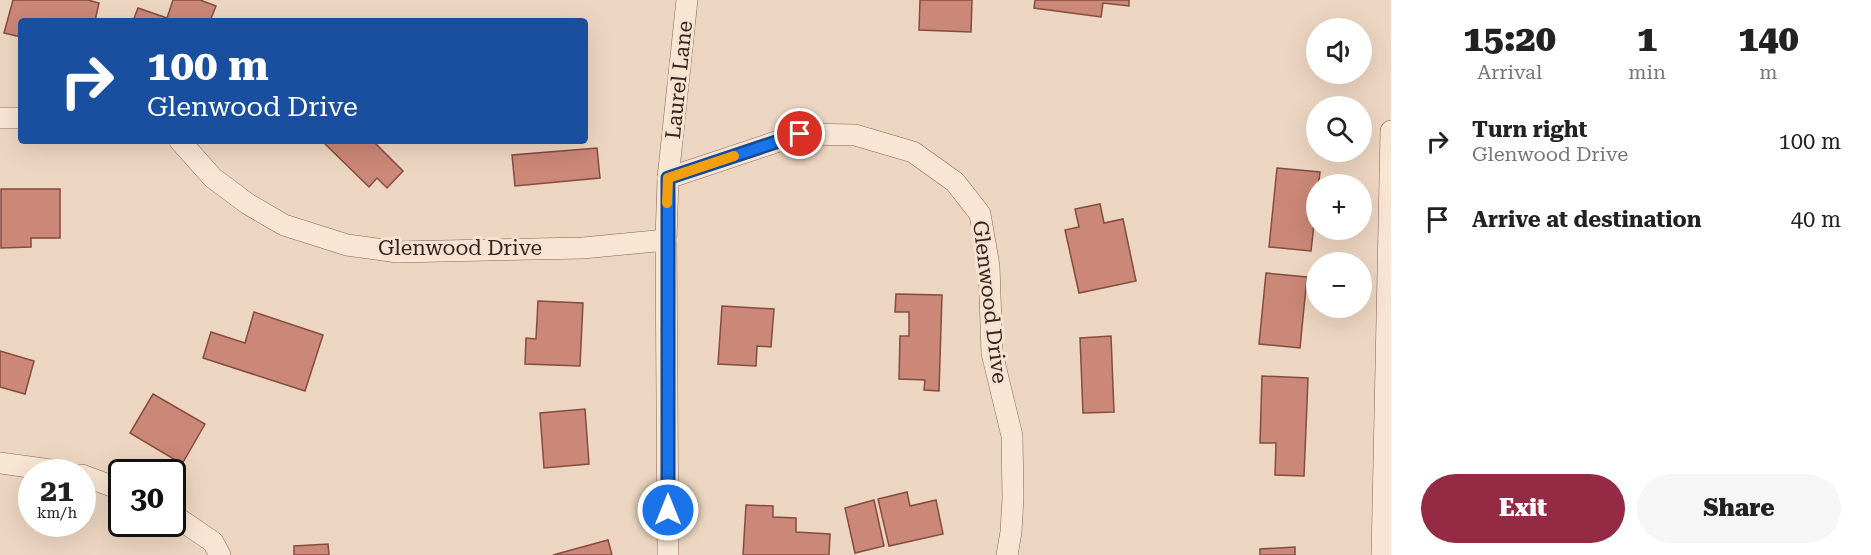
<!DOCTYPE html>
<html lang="en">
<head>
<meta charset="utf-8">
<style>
	:root { --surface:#fff; --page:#f6f6f6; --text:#222; --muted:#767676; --accent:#942a43 }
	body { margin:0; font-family:"Roboto Serif",serif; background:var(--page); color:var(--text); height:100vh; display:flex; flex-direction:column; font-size:22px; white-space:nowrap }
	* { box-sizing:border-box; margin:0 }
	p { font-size:20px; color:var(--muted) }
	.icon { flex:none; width:33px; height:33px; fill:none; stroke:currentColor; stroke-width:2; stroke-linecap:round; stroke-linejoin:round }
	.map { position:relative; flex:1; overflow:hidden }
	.drawer { display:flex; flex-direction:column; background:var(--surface); width:480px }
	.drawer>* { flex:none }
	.top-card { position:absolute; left:18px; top:18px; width:570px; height:126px; border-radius:6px; box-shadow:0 6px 24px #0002; background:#1a4fa0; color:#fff; overflow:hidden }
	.controls { position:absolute; left:1306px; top:18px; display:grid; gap:12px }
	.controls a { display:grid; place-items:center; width:66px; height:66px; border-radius:50%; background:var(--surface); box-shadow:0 6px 24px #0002; font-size:30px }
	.speed { position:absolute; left:18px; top:459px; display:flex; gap:12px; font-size:30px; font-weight:700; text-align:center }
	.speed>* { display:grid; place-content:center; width:78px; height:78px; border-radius:50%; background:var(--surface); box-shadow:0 6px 24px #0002; line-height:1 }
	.speed small { font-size:15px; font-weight:400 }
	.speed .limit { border:3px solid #111; border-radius:9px; background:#fff; color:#111 }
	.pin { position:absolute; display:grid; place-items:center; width:51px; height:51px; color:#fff; margin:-26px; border:3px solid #fff; border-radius:50%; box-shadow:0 2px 6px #0007 }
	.me { position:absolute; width:66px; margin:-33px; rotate:0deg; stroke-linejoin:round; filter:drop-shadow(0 0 4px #0008) }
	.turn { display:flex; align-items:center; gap:21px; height:126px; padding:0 30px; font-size:27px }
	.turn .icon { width:78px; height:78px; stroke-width:2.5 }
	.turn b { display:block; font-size:42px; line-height:51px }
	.eta { display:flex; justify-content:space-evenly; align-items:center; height:102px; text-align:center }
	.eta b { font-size:36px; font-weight:800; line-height:42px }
	.action { display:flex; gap:12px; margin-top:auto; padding:12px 30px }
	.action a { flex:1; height:69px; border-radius:36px; background:var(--accent); color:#fff; font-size:24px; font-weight:800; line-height:69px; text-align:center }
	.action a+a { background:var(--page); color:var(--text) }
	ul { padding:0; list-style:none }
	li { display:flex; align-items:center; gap:18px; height:78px; padding:0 30px }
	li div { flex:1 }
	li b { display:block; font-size:22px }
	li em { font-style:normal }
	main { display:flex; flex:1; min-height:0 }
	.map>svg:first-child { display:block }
	.building { fill:#cb8777; stroke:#854b3f; stroke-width:1.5 }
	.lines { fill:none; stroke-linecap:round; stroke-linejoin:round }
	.minor-casing { stroke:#866659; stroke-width:22 }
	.minor { stroke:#f8e5d3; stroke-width:21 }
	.route-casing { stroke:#114b97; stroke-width:15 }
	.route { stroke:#1a73e8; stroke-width:10 }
	.slow { stroke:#f59e0b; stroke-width:10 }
	.labels { text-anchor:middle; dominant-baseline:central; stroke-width:6; stroke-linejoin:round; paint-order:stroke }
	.street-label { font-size:21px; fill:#36231d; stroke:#f5e2d0 }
</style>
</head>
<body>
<main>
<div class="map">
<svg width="1391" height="555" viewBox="0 0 1391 555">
	<rect width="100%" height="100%" fill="#edd6c1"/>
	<g class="building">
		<path d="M13 0H88L99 3 95 21H21V37L4 33Z"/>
		<path d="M173 0H200L216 6 210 21H133L138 8 167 18Z"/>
		<path d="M920 0H972L971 32 919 30Z"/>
		<path d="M1035 0H1129V6L1103 3 1101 17 1034 8Z"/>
		<path d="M322 141H373L403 171 387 188 377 178 369 187Z"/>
		<path d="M597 148 600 178 515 186 512 155Z"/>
		<path d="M1277 168 1320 172 1311 251 1269 247Z"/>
		<path d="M1 189H60V238H31V247L1 248Z"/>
		<path d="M1100 204 1104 223 1123 219 1136 281 1079 293 1065 230 1079 227 1075 209Z"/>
		<path d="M1266 273 1307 277 1300 348 1259 344Z"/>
		<path d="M896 294 942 295 939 391 924 390 925 380 899 379 900 336H909V312H895Z"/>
		<path d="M538 301 583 303 580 366 525 364 526 338 536 339Z"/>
		<path d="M722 306 774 309 771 347 757 346 756 366 718 364Z"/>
		<path d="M254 312 323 335 305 391 203 358 211 332 245 343Z"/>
		<path d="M1111 336 1114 412 1083 413 1080 338Z"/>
		<path d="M0 351 34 361 25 394 0 387Z"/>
		<path d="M1262 376 1308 378 1304 476 1275 475 1276 443H1260Z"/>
		<path d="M153 394 205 424 182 464 130 433Z"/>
		<path d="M585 409 589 464 544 468 540 413Z"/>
		<path d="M907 492 910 506 936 500 943 534 889 546 878 499Z"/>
		<path d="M874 500 884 546 855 553 845 508Z"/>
		<path d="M746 505 773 506V517L796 518V532L830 534 829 555H743Z"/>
		<path d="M608 540 612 555H553Z"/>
		<path d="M328 544 329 555H294V546Z"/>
		<path d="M1295 547V555H1260V549Z"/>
	</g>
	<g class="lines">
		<g class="minor-casing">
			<g id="minor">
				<path d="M0 118H21"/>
				<path d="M180 141 213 178 248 204 284 225 347 245 398 252 583 248 666 240"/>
				<path d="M668 178 800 134 855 135 913 152 955 182 980 214 989 266 992 353 1012 436 1013 498 1011 532 1007 555"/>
				<path d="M0 463 65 472"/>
				<path d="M82 475 122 490"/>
				<path d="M172 514 213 542 220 555"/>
				<path d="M668 555 666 240 668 178 687 0"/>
				<path d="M1382 555 1391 131"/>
			</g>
		</g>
		<use href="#minor" class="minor"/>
	</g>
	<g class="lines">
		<g class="route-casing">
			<path id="route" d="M668 510V178L800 134"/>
		</g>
		<use href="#route" class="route"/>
		<path class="slow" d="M667 203 668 178 734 156"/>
	</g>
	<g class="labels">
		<g class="street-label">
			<text transform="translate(679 80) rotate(-84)">Laurel Lane</text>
			<text x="460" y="248">Glenwood Drive</text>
			<text transform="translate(990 302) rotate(83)">Glenwood Drive</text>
		</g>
	</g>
</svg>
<div class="controls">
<a><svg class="icon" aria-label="sound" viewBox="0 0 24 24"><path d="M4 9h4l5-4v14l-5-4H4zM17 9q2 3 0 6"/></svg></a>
<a><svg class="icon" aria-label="search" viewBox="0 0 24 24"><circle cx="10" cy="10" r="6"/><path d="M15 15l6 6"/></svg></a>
<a>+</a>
<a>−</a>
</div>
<div class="speed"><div>21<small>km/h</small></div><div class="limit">30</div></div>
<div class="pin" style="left:800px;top:134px;background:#d93025"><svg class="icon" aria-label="arrive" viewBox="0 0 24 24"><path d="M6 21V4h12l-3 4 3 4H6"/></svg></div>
<svg class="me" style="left:668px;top:510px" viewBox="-20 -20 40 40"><circle r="17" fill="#1a73e8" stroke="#fff" stroke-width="3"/><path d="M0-11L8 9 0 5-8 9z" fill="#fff"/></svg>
<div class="top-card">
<div class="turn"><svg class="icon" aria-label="right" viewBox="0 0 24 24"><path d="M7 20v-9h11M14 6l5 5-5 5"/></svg><div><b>100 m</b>Glenwood Drive</div></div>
</div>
</div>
<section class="drawer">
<div class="eta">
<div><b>15:20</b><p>Arrival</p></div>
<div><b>1</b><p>min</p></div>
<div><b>140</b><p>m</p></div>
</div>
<ul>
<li><svg class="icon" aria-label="right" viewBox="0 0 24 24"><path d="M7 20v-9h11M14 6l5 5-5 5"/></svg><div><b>Turn right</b><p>Glenwood Drive</p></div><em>100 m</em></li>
<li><svg class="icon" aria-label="arrive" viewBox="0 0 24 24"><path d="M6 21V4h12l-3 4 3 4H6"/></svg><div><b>Arrive at destination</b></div><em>40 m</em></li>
</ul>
<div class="action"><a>Exit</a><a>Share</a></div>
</section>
</main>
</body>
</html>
